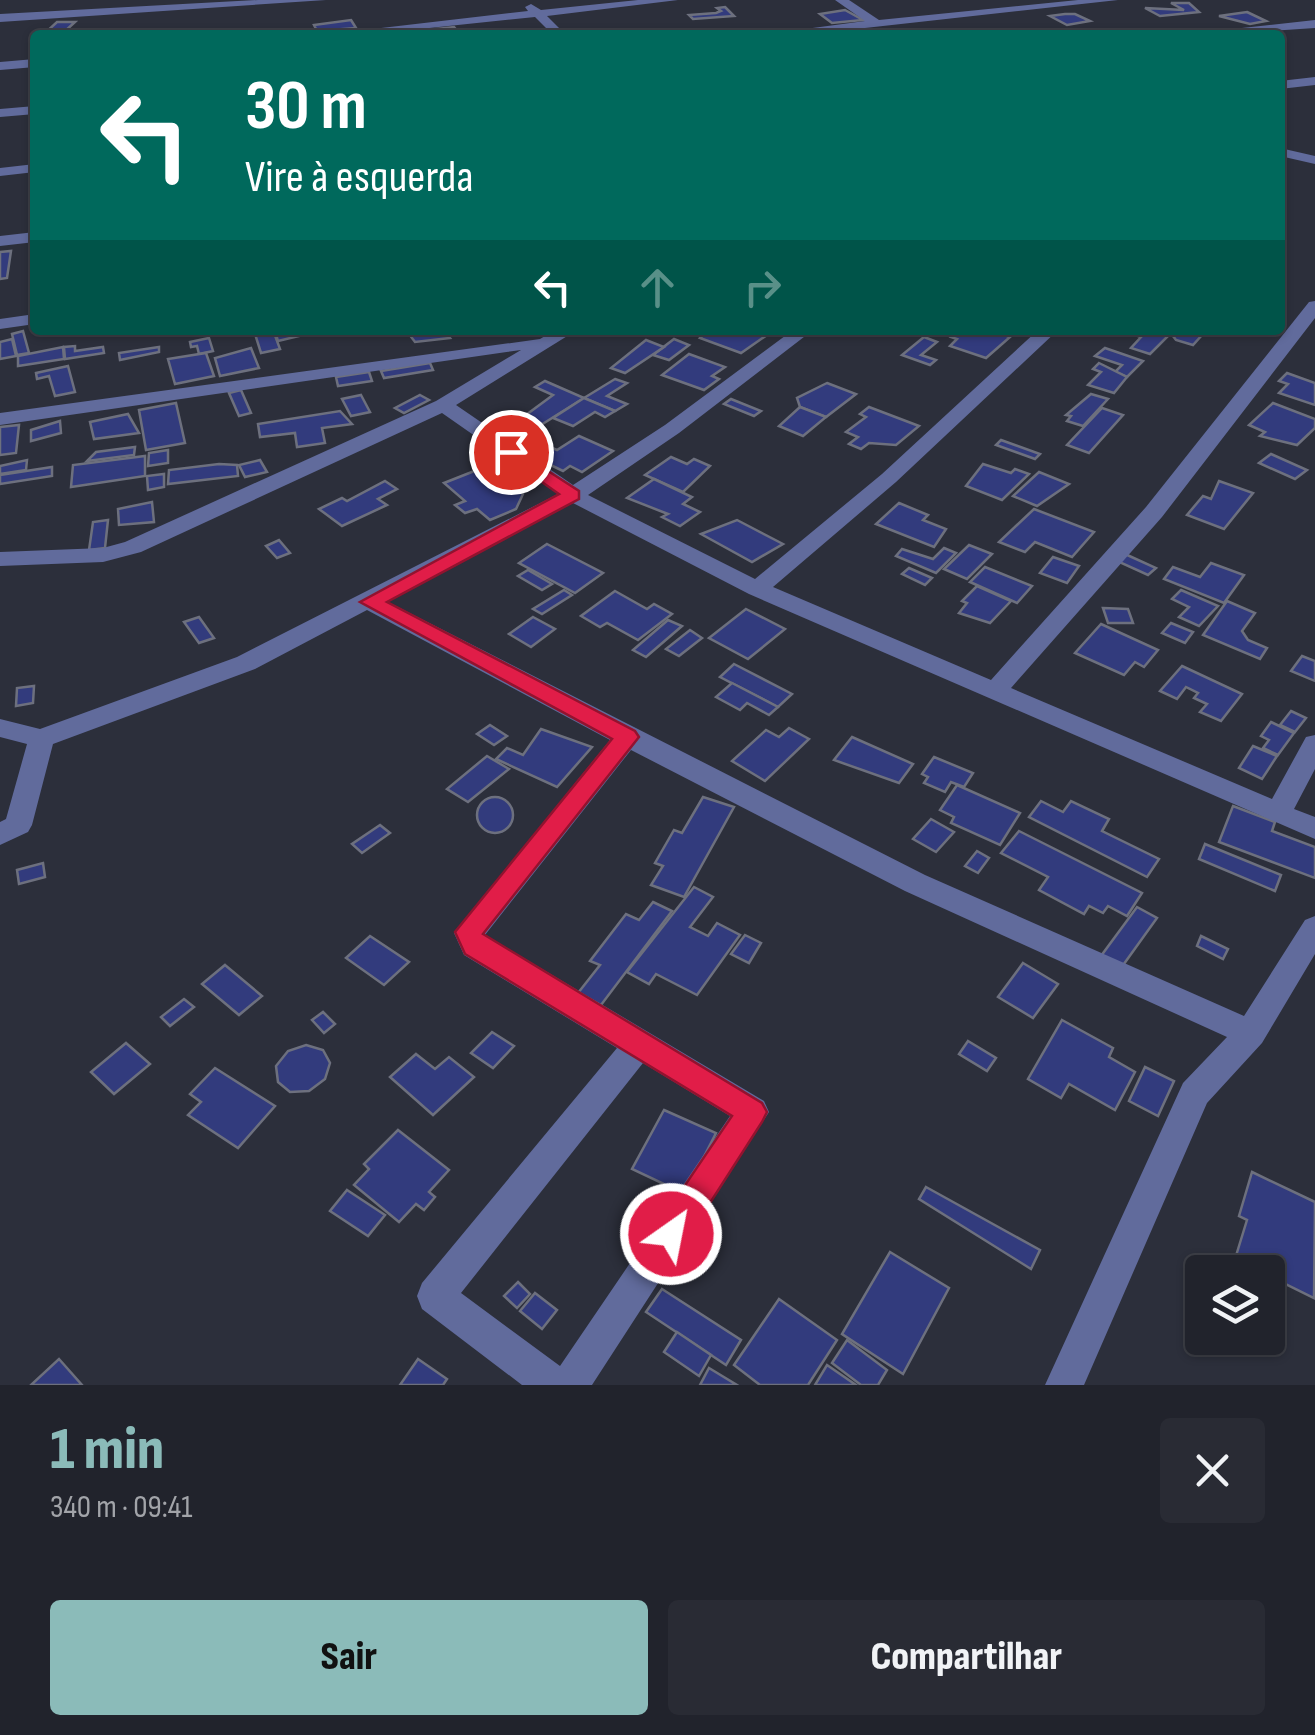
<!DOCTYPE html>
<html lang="pt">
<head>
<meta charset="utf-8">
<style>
	:root { --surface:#21232c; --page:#292b34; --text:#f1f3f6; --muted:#a2a4a9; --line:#3e4048; --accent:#8bbbb9 }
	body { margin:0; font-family:"Sofia Sans Condensed",sans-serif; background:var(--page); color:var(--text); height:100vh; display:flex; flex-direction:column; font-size:38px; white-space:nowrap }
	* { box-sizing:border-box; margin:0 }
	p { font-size:32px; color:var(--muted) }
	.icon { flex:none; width:55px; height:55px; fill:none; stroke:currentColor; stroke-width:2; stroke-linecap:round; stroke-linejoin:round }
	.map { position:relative; height:1385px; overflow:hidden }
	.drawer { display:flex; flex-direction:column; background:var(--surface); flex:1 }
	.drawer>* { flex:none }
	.guide { position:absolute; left:30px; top:30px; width:1255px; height:305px; border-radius:10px; box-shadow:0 2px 8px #0004,0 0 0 2px var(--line); background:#00695c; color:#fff; overflow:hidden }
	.tools { position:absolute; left:1185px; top:1255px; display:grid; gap:20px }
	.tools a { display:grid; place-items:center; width:100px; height:100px; border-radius:10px; background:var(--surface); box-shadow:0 2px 8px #0004,0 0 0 2px var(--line); font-size:50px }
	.pin { position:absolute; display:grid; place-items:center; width:85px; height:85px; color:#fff; margin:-42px; border:5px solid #fff; border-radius:50%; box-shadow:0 2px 10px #0007 }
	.me { position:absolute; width:110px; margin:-55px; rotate:33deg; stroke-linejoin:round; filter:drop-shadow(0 0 8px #0008) }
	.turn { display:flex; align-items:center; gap:35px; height:210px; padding:0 50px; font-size:45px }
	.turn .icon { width:130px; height:130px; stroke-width:2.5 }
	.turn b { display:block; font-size:70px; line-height:85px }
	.lanes { display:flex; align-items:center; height:95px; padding:0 50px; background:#0003; justify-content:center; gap:50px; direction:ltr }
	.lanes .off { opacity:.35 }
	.round { display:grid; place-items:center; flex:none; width:105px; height:105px; border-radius:10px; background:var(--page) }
	.headline { display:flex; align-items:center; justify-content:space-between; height:170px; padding:0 50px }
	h1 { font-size:60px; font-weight:800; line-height:75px; color:var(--accent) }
	.button { display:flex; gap:20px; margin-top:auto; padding:20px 50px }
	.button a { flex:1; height:115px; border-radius:10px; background:var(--accent); color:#111; font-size:40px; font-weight:800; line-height:115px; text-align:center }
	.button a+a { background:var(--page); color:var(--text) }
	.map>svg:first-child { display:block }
	.building { fill:#323b7d; stroke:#6d707e; stroke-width:2.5 }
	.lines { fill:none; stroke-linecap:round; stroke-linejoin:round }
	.minor { fill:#616b9c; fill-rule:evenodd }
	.route { fill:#e11d48; stroke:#92132f; stroke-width:2.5 }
</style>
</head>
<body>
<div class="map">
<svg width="1315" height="1385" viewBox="0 0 1315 1385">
	<rect width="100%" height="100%" fill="#2c2f3b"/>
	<g class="building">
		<path d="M1171 3H1189L1199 12 1160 16 1145 8 1184 10Z"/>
		<path d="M725 7 734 16 693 19 689 15 716 13 721 11 717 8Z"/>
		<path d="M845 10 863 20 832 23 820 14Z"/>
		<path d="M1247 12 1266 21 1250 24 1219 16Z"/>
		<path d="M1065 14H1075L1090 21 1067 25 1050 16Z"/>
		<path d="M351 20 356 28 317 31 314 25Z"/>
		<path d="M57 22H75L63 33 44 34Z"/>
		<path d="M454 27 459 33 410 32Z"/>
		<path d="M11 251 7 278 0 279V252Z"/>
		<path d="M273 330 280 349 261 353 255 334Z"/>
		<path d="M324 330 278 341 275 331 279 330Z"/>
		<path d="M406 330H444L450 338 415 342Z"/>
		<path d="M753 330 767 335 741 353 700 338 708 330Z"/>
		<path d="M959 330H989L1010 337 986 358 950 346 957 339 951 337Z"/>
		<path d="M1140 330H1174L1150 354 1131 348 1141 337 1135 335Z"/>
		<path d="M1179 330H1202V335L1193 345 1176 340 1173 336Z"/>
		<path d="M23 331 29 353 17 355 12 334Z"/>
		<path d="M924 337 937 342 921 355 936 360 930 365 902 355Z"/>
		<path d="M209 338 213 351 199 354 197 346 191 347 190 342Z"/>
		<path d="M12 339 16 356 0 359V342Z"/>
		<path d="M674 339 689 345 669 360 653 355Z"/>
		<path d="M646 340 664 347 625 373 611 368Z"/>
		<path d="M75 346V351L103 347 104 353 65 359 64 347Z"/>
		<path d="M63 347 64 359 18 366V356Z"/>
		<path d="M159 347V352L120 360 119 353Z"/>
		<path d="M251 348 259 368 220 376 215 358Z"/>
		<path d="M1105 348 1143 361 1127 377 1115 372 1122 365 1095 356Z"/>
		<path d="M206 353 214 376 175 384 168 359Z"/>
		<path d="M689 354 725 367 712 376 719 379 704 390 662 375Z"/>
		<path d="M430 363 433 370 384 378 381 371Z"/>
		<path d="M1099 363 1127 377 1114 393 1088 385 1101 372 1093 369Z"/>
		<path d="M68 366 75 392 55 396 49 376 37 379 36 373Z"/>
		<path d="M369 372 372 381 338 386 336 377Z"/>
		<path d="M1287 373 1315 383V405L1279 393 1288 384 1279 381Z"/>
		<path d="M615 379 627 383 607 396 627 404 615 411 584 398Z"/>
		<path d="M545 381 584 398 528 433 511 426 553 395 535 387Z"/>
		<path d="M827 383 856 394 826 417 800 407 797 398Z"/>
		<path d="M241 390 251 413 239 416 229 393Z"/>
		<path d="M1091 394 1108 399 1083 426 1067 421 1071 416 1066 415Z"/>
		<path d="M361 395 370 412 351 416 342 399Z"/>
		<path d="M420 395 429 400 404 413 395 408Z"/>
		<path d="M584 398 615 411 605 417 595 412 573 426 553 418Z"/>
		<path d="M731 399 761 411 754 416 724 404Z"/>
		<path d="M176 403 185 443 146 450 139 410Z"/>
		<path d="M1273 403 1315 419V428L1297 445 1260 436 1265 432 1249 425Z"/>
		<path d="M800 407 826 417 803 436 779 426Z"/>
		<path d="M869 407 919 426 896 445 869 443 861 449 849 444 858 437 846 432 866 417 860 414Z"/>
		<path d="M1102 408 1123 415 1089 453 1067 445Z"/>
		<path d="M340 411 352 424 322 428 325 443 297 447 295 433 260 437 258 424Z"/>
		<path d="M128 414 139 433 94 439 90 422Z"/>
		<path d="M60 421 61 433 31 441V430Z"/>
		<path d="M19 425 16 453 0 455V427Z"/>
		<path d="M579 436 613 451 582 472 570 466 563 471 534 457 550 447 557 450Z"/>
		<path d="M1001 440 1040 454 1035 459 996 445Z"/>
		<path d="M135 447 134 455 87 461 96 452Z"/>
		<path d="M168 450V463L148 466 149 453Z"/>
		<path d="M1271 454 1307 470 1295 479 1259 463Z"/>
		<path d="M145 456V476L71 487 73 465Z"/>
		<path d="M671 457 687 464 694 459 710 466 683 492 645 475Z"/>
		<path d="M27 460 26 470 0 474V466Z"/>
		<path d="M260 460 267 472 245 477 239 465Z"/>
		<path d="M219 464 237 465 238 476 168 484 169 470Z"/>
		<path d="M983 464 1011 473 1015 469 1029 474 1002 500 966 486Z"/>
		<path d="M52 467V476L0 484V475Z"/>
		<path d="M482 468 523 494 516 509 490 520 477 509 465 513 455 505 465 501 444 483Z"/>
		<path d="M1039 472 1069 484 1037 506 1013 496Z"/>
		<path d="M164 474V487L148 490 147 476Z"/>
		<path d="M654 479 692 497 683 504 700 512 680 526 662 517 668 514 627 498Z"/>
		<path d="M385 481 397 489 378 499 387 505 342 526 319 509 342 498 347 501Z"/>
		<path d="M1219 481 1253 493 1224 529 1187 515 1203 496 1211 499Z"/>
		<path d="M152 502 154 522 119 525 118 509Z"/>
		<path d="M899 503 928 515 923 520 946 529 934 547 876 524Z"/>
		<path d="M1034 509 1094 532 1072 557 1035 542 1025 552 999 542Z"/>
		<path d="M108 520 105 548 89 550 93 522Z"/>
		<path d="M737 520 783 544 752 562 701 534Z"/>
		<path d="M279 540 290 553 277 558 266 546Z"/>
		<path d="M547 544 603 573 575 593 519 563Z"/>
		<path d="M969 545 992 554 967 579 944 569Z"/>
		<path d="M944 548 956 553 936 573 896 556 902 549 933 559Z"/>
		<path d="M1125 554 1156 568 1148 575 1117 561Z"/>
		<path d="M1053 557 1079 566 1067 583 1040 573Z"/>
		<path d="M1211 563 1244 575 1224 603 1164 579 1173 567 1200 577Z"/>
		<path d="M985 567 1032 586 1017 603 970 582Z"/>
		<path d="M909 568 932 578 925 585 902 574Z"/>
		<path d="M528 570 552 584 542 590 518 576Z"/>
		<path d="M977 586 1011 601 990 623 959 613 967 603 962 601Z"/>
		<path d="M564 590 572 595 542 614 533 609Z"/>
		<path d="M1181 590 1218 606 1199 626 1179 617 1189 607 1172 599Z"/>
		<path d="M615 591 647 609 654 604 672 614 638 640 607 623 600 627 581 616Z"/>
		<path d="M1227 601 1255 613 1242 631 1248 640 1267 648 1260 659 1203 635Z"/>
		<path d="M1103 608 1128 609 1133 623H1108Z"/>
		<path d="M746 609 785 629 748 659 709 638Z"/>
		<path d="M199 617 214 638 199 643 184 622Z"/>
		<path d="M533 617 555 629 531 647 509 634Z"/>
		<path d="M668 620 682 626 646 657 633 650Z"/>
		<path d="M1171 623 1193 632 1185 643 1162 633Z"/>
		<path d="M1101 624 1158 650 1144 667 1135 662 1124 675 1075 653Z"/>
		<path d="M690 630 702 638 679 656 666 649Z"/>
		<path d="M1302 656 1315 661V681L1291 671Z"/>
		<path d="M734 664 792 694 778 707 720 677Z"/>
		<path d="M1182 666 1242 694 1221 721 1200 712 1207 704 1194 698 1198 693 1186 687 1177 699 1160 691Z"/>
		<path d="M732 683 778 707 769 715 747 703 740 710 716 697Z"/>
		<path d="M34 686 33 703 16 706 17 688Z"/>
		<path d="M1291 711 1306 718 1295 732 1280 725Z"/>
		<path d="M1271 722 1294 733 1278 755 1263 748 1269 740 1261 736Z"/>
		<path d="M490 725 507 736 494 745 477 734Z"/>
		<path d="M789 728 809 739 765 781 732 761 766 730 779 737Z"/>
		<path d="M541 729 592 747 557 787 496 759 507 748 523 755Z"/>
		<path d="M852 737 913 764 899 783 834 760Z"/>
		<path d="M1253 746 1277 756 1262 779 1239 768Z"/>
		<path d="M487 756 509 769 468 802 447 789Z"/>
		<path d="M934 757 973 773 964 787 951 782 945 792 924 783 928 777 922 774Z"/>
		<path d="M957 785 1020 813 1000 845 951 823 954 817 940 810Z"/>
		<path d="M703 797 734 807 684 897 651 885 663 866 655 863 674 830 682 833Z"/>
		<circle cx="495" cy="815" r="18"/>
		<path d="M1041 801 1063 812 1071 801 1109 819 1102 831 1159 859 1147 877 1029 817Z"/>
		<path d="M1233 806 1275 822 1272 831 1315 847V878L1219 842Z"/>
		<path d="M931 819 954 832 936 852 913 839Z"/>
		<path d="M380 825 390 833 362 853 352 844Z"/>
		<path d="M1019 831 1142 893 1127 916 1108 906 1103 913 1089 906 1084 914 1039 890 1048 877 1001 853Z"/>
		<path d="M1205 844 1281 875 1275 891 1199 859Z"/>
		<path d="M977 851 989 858 978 873 965 866Z"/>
		<path d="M43 863 45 877 19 884 17 870Z"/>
		<path d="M694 887 713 897 690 927 708 936 717 923 740 935 697 995 656 974 649 984 627 972Z"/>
		<path d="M653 902 672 911 601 1005 578 993 600 965 590 961 626 914 639 920Z"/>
		<path d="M1137 907 1157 918 1121 968 1101 956Z"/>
		<path d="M745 935 761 943 749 963 731 954Z"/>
		<path d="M370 936 409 962 384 985 346 958Z"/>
		<path d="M1201 936 1228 949 1223 959 1197 946Z"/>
		<path d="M1023 963 1058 984 1033 1018 998 997Z"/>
		<path d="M225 965 262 996 239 1015 202 984Z"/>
		<path d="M184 999 194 1007 170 1026 161 1017Z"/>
		<path d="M323 1012 335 1024 324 1033 312 1020Z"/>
		<path d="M1062 1020 1113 1048 1109 1057 1135 1072 1115 1110 1069 1084 1061 1098 1028 1079Z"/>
		<path d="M492 1032 514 1046 493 1068 471 1053Z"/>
		<path d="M968 1041 996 1058 987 1071 959 1054Z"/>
		<path d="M126 1043 150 1064 114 1094 91 1072Z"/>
		<path d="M306 1045 323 1050 330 1063 325 1079 309 1091 290 1092 278 1082 276 1066 288 1051Z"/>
		<path d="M416 1054 435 1069 449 1057 474 1077 433 1115 390 1077Z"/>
		<path d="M1145 1067 1174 1081 1158 1116 1129 1101Z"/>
		<path d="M215 1068 275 1106 238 1148 188 1115 201 1102 190 1094Z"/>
		<path d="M664 1110 716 1133 685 1194 632 1169Z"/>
		<path d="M398 1130 449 1170 429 1192 435 1197 424 1210 416 1204 399 1222 354 1185 369 1169 364 1164Z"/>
		<path d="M1252 1172 1315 1202 1314 1298 1235 1259 1247 1220 1239 1216Z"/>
		<path d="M926 1187 1040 1250 1031 1269 919 1199Z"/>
		<path d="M347 1190 385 1215 368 1236 330 1211Z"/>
		<path d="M890 1252 949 1288 903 1374 842 1334Z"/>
		<path d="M518 1282 530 1294 517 1308 504 1296Z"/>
		<path d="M662 1289 741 1340 726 1365 646 1312Z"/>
		<path d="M535 1293 557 1310 542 1329 520 1311Z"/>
		<path d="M779 1299 837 1340 808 1385H760L734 1365Z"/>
		<path d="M677 1332 711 1355 699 1376 664 1352Z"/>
		<path d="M847 1340 887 1370 878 1385H861L832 1363Z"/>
		<path d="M59 1359 82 1385H31Z"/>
		<path d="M418 1359 447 1379 443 1385H400Z"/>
		<path d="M827 1365 856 1385H815Z"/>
		<path d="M709 1368 737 1385H700Z"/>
	</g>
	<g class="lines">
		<g class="minor">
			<path d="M258 0H326L0 22V14Z"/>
			<path d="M638 0H678L547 16 566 35H553L535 17 363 35H321L528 11 525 7 531 4 541 10Z"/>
			<path d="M835 0H849L879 20 1078 0H1118L802 35H760L865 21Z"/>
			<path d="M1315 20V28L1208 35 1214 31Z"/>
			<path d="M35 59V67L0 70V62Z"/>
			<path d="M1315 77V85L1280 89V81Z"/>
			<path d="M35 106V114L0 117V109Z"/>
			<path d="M1280 148 1315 156V164L1280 156Z"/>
			<path d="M35 164V172L0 176V168Z"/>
			<path d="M35 232V242L0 246V236Z"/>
			<path d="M1315 301V318L1162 517 1011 688 1272 799 1306 737 1315 735V769L1294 809 1315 817V839L749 594 573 503 386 601 925 875 1244 1016 1305 920 1315 916V954L1262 1043 1207 1103 1084 1385H1045L1183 1083 1227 1037 905 891 631 750 485 935 764 1101 769 1112 592 1385H522L422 1309 417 1296 422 1283 617 1048 464 955 454 933 610 740 367 610 255 669 53 744 32 825 28 832 0 845V822L6 819 27 744 0 737V719L40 729 237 657 558 494 442 413 141 552 103 562 0 566V552L103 548 125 542 436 401 521 350 0 425V413L540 339 555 330H577L456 405 573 485 665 425 793 330H813L679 433 588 495 755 579 882 474 1038 330H1058L896 482 773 587 991 680 1146 507 1309 302ZM643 1063 730 1116 560 1366 461 1293Z"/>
			<path d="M35 314V324L0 329V319Z"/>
		</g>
	</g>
	<path class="route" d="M511 447 579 491V499L387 602 635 731 639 737 483 934 762 1103 767 1112 762 1122 683 1245 671 1249 660 1245 655 1234 660 1222 732 1116 465 954 455 932 612 739 360 602 559 494 505 456V449Z"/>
</svg>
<div class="tools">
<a><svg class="icon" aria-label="layers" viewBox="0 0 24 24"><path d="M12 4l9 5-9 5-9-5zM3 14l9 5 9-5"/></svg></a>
</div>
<div class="pin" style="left:511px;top:452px;background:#d93025"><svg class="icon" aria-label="arrive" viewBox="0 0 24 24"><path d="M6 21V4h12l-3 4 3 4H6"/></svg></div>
<svg class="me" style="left:671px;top:1234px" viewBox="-20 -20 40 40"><circle r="17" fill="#e11d48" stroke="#fff" stroke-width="3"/><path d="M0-11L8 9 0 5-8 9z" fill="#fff"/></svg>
<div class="guide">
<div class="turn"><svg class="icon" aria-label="left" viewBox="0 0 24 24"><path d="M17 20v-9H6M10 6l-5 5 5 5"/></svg><div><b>30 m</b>Vire à esquerda</div></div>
<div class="lanes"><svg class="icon" aria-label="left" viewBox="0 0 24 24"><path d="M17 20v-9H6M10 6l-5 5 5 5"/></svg><svg class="icon off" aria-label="ahead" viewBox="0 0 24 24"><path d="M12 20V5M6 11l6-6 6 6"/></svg><svg class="icon off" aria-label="right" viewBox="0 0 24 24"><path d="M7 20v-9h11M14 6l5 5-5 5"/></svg></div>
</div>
</div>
<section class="drawer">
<div class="headline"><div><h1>1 min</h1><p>340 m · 09:41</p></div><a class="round"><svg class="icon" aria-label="close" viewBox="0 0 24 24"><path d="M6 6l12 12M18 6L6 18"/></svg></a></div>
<div class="button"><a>Sair</a><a>Compartilhar</a></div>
</section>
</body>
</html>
